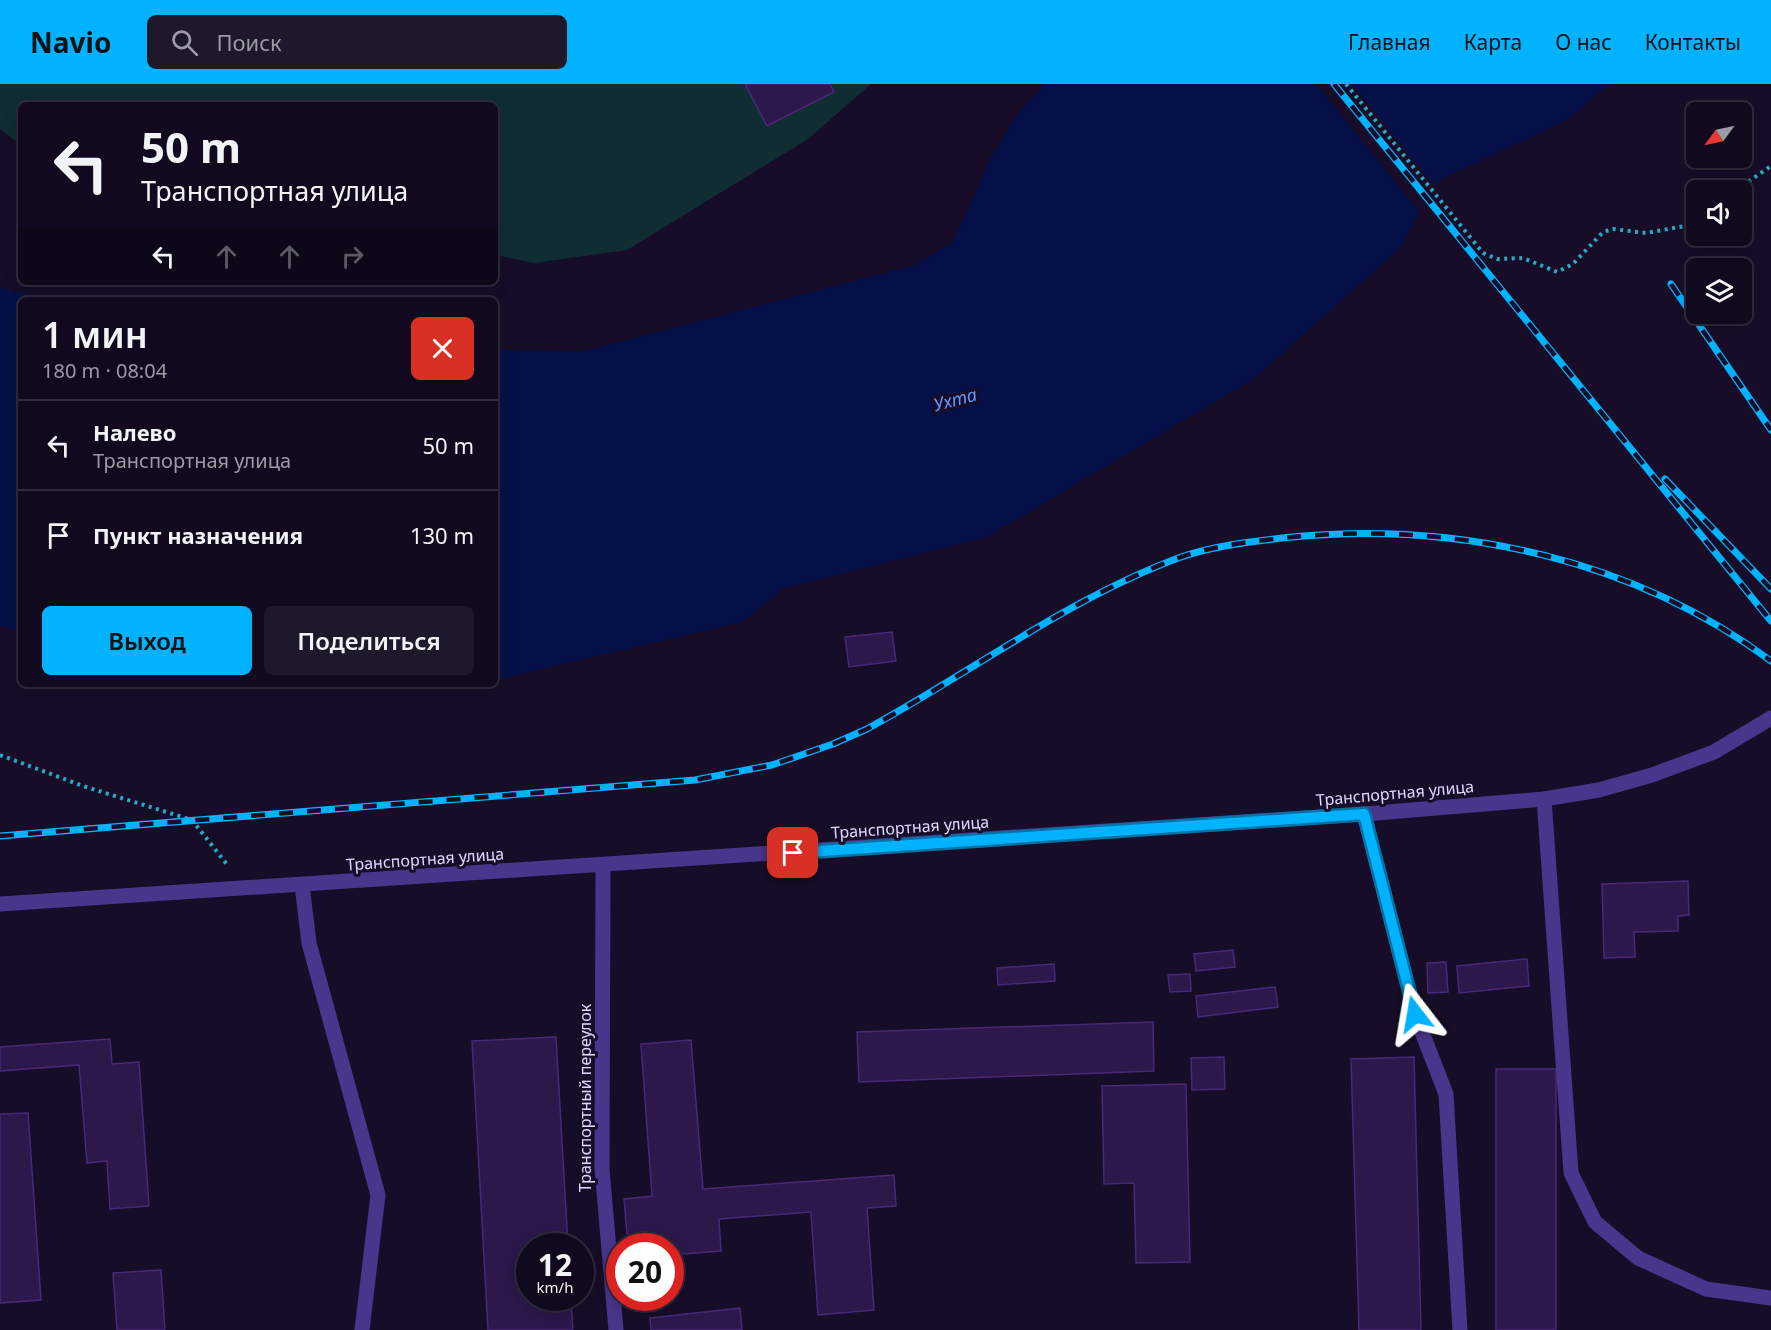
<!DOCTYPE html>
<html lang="ru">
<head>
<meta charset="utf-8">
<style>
	:root { --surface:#110a1e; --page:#1e182b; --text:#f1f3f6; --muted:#9c9aa4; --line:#302b3c; --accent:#01b2ff }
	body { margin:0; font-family:"Noto Sans",sans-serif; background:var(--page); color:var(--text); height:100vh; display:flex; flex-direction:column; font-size:22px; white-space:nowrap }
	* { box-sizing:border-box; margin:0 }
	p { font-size:20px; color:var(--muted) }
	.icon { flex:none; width:33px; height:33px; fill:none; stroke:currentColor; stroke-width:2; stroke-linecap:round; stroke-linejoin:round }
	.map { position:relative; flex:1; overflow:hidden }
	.sheet { position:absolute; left:18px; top:213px; width:480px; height:390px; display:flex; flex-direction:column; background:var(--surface); border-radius:9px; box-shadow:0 3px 15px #0003,0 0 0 2px var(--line) }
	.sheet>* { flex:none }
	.guide { position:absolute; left:18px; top:18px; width:480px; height:183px; border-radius:9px; box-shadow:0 3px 15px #0003,0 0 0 2px var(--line); background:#110a1e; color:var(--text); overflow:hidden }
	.needle { width:39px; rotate:237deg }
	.buttons { position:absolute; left:1686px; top:18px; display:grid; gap:12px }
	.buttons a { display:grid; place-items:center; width:66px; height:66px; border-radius:9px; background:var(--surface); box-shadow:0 3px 15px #0003,0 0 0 2px var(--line); font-size:30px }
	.speed { position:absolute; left:516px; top:1149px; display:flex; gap:12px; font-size:30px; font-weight:700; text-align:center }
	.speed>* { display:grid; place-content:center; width:78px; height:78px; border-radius:50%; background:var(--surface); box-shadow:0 3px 15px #0003,0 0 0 2px var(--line); line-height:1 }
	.speed small { font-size:15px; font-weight:400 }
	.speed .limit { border:9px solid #d22; background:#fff; color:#111 }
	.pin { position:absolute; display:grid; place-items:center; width:51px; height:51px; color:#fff; margin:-26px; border-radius:12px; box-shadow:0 3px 9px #0006 }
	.me { position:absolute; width:66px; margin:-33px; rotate:346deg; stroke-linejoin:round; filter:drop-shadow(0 0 4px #0008) }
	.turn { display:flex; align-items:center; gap:21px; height:126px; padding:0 24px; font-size:27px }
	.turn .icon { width:78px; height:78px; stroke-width:2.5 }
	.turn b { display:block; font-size:42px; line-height:51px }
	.lanes { display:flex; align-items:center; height:57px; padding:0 24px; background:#0003; justify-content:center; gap:30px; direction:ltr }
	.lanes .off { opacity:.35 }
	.round { display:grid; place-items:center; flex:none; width:63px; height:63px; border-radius:9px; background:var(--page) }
	.headline { display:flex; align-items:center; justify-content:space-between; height:102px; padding:0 24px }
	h1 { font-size:36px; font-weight:600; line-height:45px }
	.action { display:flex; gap:12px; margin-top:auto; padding:12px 24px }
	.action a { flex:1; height:69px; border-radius:9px; background:var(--accent); color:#111; font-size:24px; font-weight:600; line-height:69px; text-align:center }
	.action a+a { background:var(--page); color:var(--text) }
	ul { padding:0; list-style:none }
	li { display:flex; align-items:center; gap:18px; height:90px; padding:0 24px; border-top:2px solid var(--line) }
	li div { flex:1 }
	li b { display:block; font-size:22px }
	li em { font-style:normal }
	header { display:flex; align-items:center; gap:36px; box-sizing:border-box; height:84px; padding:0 30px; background:var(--accent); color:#111 }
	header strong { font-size:28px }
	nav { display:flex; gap:33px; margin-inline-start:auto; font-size:21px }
	.search { width:420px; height:54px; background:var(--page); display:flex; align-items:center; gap:15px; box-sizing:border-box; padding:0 21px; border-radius:9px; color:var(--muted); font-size:22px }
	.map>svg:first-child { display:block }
	.green { fill:#102d33 }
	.water { fill:#061149 }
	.pier { fill:#170d28 }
	.building { fill:#2c184b; stroke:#482879; stroke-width:1.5 }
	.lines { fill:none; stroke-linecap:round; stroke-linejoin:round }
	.path { stroke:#25acc3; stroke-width:4; stroke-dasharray:3 4.5; stroke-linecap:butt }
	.service { stroke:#49358b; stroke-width:15 }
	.minor { stroke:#49358b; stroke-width:15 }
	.tertiary { stroke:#49358b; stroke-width:15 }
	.rail-casing { stroke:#01b2ff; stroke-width:7 }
	.rail { stroke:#170d28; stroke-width:4.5; stroke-dasharray:14; stroke-linecap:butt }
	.route-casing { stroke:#0174a6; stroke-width:15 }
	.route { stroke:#01b2ff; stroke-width:10 }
	.labels { text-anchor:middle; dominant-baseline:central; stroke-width:6; stroke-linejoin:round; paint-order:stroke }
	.street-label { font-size:16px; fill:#e2d5ff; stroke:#170d28 }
	.water-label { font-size:18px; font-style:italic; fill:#6397ff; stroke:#170d28 }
</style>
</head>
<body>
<header>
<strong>Navio</strong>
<div class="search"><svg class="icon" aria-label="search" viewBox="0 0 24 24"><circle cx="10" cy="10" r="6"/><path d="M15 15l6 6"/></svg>Поиск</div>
<nav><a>Главная</a><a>Карта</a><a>О нас</a><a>Контакты</a></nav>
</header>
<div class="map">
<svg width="1771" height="1246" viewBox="0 0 1771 1246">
	<rect width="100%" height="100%" fill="#170d28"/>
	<path class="green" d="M0 0H871L808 55 627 166 534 179 495 171V21H21V61L0 45Z"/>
	<g class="water">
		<path d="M1045 0H1609L1570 34 1435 99 1400 164 1255 294 987 453 785 504 742 538 495 596V266L585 267 915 181 953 158 990 75 1018 29Z"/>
		<path d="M0 204 54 216H21V546L0 543Z"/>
	</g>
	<path class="pier" d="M1316 0H1352L1436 104 1421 130Z"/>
	<g class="building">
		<path d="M745 0H830L834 8 767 42Z"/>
		<path d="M892 548 896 577 849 583 845 553Z"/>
		<path d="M1688 797 1689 831 1678 832V847L1634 848 1635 873 1604 874 1602 800Z"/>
		<path d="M1233 866 1235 883 1196 887 1194 870Z"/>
		<path d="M1527 875 1529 902 1459 909 1457 882Z"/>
		<path d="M1446 878 1448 908 1428 909 1427 879Z"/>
		<path d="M1054 880 1055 897 998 901 997 884Z"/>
		<path d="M1190 890 1191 907 1170 908 1168 891Z"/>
		<path d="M1275 903 1278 923 1198 933 1196 912Z"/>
		<path d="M1153 938 1154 987 859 998 857 948Z"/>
		<path d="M556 953 568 1162H530V1214H571L573 1246H488L472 957Z"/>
		<path d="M110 955 112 980 139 978 149 1122 110 1125 107 1077 87 1079 79 981 0 987V963Z"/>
		<path d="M691 956 703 1105 894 1091 896 1122 867 1124 874 1226 818 1231 811 1128 719 1135 721 1167 670 1171V1162H628L624 1115 652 1112 641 960Z"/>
		<path d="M1224 973 1225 1005 1192 1006 1191 974Z"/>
		<path d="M1414 973 1421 1246H1359L1351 975Z"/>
		<rect x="1496" y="985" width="60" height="261"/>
		<path d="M1186 1000 1190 1178 1136 1179 1134 1099 1104 1100 1102 1002Z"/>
		<path d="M28 1029 41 1216 0 1219V1030Z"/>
		<path d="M161 1186 165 1246H117L113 1189Z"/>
		<path d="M740 1224 742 1246H651L650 1234Z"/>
	</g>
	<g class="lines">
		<g class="path">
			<path d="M1346 0 1483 169 1497 175 1523 174 1557 188 1573 180 1603 148 1613 145 1646 149 1696 140"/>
			<path d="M1736 106 1771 82"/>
			<path d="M0 671 83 702 192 736 229 783"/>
		</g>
		<g class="service">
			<path d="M1544 715 1571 1089 1595 1138 1638 1174 1706 1205 1771 1214"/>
			<path d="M1364 730 1415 930 1446 1010 1460 1246"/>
			<path d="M302 801 309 859 378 1111 362 1246"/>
		</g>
		<path class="minor" d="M603 782 602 1085 616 1246"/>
		<path class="tertiary" d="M0 820 1364 730 1544 715 1599 706 1652 691 1714 668 1771 634"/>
		<g class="rail-casing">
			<g id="rail">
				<path d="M1334 0 1771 537"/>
				<path d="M1671 200 1771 346"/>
				<path d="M1665 395 1771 505"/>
				<path d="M0 752 695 696 772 681 833 660 867 645C972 588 1069 514 1181 473 1216 461 1256 457 1292 453 1460 437 1635 476 1771 577"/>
			</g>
		</g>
		<use href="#rail" class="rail"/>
	</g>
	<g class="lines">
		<g class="route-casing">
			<path id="route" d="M793 769 1364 730 1415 930"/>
		</g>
		<use href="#route" class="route"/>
	</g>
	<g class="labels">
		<g class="street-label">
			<text transform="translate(1395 709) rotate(-5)">Транспортная улица</text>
			<text transform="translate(910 743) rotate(-4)">Транспортная улица</text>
			<text transform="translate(425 775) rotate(-4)">Транспортная улица</text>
			<text transform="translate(585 1014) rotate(-90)">Транспортный переулок</text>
		</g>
		<g class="water-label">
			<text transform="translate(955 315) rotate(-15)">Ухта</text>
		</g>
	</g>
</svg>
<div class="buttons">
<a><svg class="needle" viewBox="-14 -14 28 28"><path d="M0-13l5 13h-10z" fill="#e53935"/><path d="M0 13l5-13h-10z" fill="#9c9aa4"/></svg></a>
<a><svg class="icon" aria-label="sound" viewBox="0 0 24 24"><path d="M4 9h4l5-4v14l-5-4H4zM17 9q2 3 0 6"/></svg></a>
<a><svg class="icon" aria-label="layers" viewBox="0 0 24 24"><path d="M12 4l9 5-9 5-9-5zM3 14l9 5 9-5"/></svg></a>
</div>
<div class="speed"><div>12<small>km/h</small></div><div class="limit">20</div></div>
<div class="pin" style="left:793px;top:769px;background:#d93025"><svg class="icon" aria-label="arrive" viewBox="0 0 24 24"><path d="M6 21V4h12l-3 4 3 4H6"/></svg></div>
<svg class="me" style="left:1415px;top:930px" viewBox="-20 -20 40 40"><path d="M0-17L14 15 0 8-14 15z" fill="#01b2ff" stroke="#fff" stroke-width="4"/></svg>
<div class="guide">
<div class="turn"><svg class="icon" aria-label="left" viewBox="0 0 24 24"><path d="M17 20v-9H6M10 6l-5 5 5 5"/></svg><div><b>50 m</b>Транспортная улица</div></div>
<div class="lanes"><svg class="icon" aria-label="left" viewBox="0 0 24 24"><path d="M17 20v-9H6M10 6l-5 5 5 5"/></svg><svg class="icon off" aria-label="ahead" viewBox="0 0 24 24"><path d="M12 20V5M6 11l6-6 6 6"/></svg><svg class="icon off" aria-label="ahead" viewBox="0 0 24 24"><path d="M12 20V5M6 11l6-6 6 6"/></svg><svg class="icon off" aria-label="right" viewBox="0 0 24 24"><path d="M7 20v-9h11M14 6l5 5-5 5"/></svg></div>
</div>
<section class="sheet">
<div class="headline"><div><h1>1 мин</h1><p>180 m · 08:04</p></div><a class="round" style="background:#d93025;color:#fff"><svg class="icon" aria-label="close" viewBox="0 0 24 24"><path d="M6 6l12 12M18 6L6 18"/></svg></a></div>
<ul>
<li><svg class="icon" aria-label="left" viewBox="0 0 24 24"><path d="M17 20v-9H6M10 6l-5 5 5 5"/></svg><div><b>Налево</b><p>Транспортная улица</p></div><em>50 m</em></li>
<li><svg class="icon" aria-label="arrive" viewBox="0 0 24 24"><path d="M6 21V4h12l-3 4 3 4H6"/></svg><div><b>Пункт назначения</b></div><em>130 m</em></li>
</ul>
<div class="action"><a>Выход</a><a>Поделиться</a></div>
</section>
</div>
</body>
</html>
